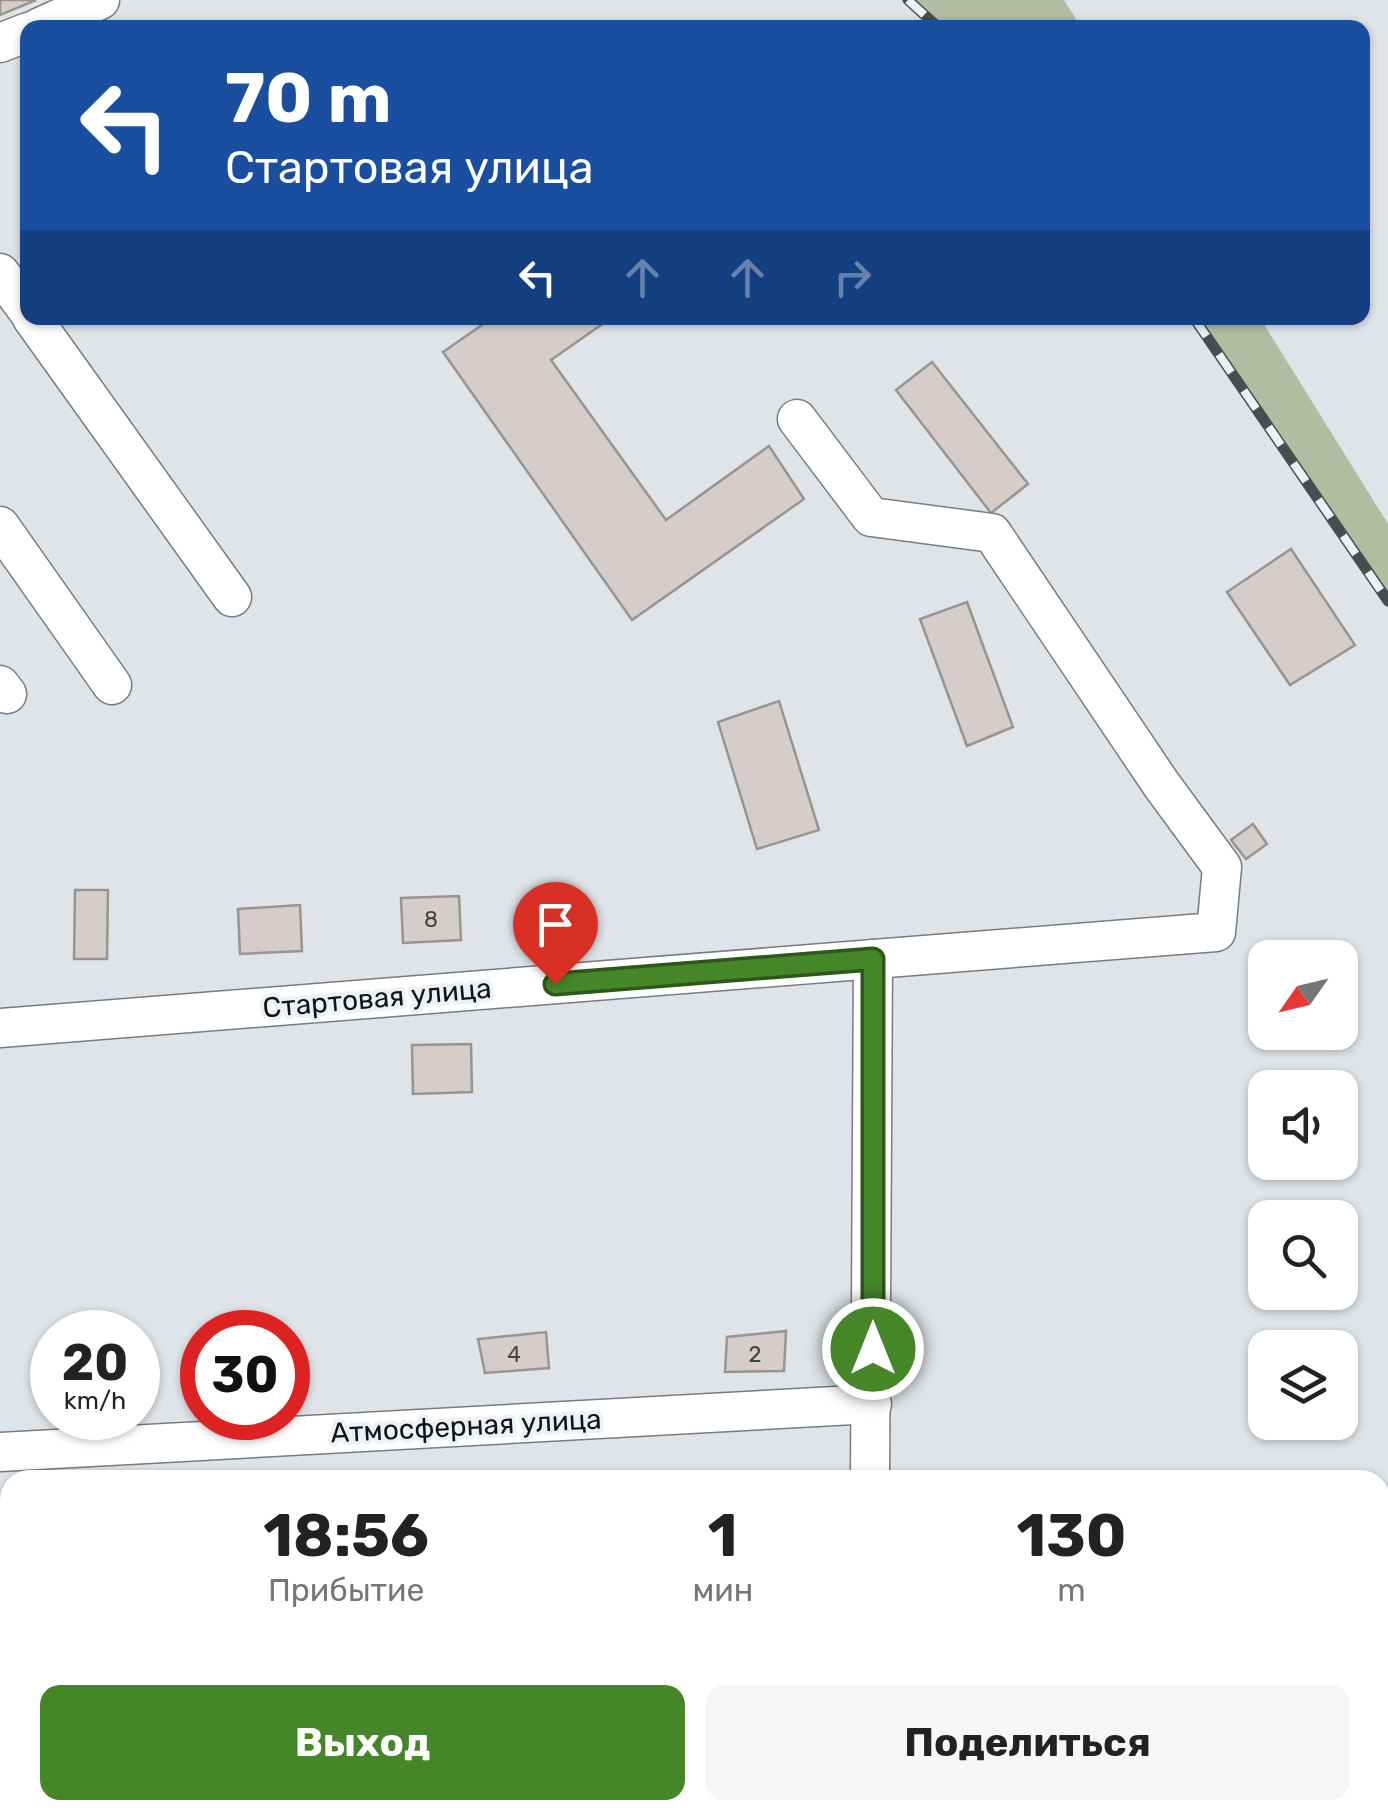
<!DOCTYPE html>
<html lang="ru">
<head>
<meta charset="utf-8">
<style>
	:root { --surface:#fff; --page:#f6f6f6; --text:#222; --muted:#767676; --accent:#458629 }
	body { margin:0; font-family:Rubik,sans-serif; background:var(--page); color:var(--text); height:100vh; display:flex; flex-direction:column; font-size:38px; white-space:nowrap }
	* { box-sizing:border-box; margin:0 }
	p { font-size:32px; color:var(--muted) }
	.icon { flex:none; width:55px; height:55px; fill:none; stroke:currentColor; stroke-width:2; stroke-linecap:round; stroke-linejoin:round }
	.map { position:relative; flex:1; overflow:hidden }
	.side { position:absolute; left:0px; top:1470px; width:1390px; height:350px; display:flex; flex-direction:column; background:var(--surface); border-radius:30px 30px 0 0; box-shadow:0 2px 8px #0004 }
	.side>* { flex:none }
	.guide { position:absolute; left:20px; top:20px; width:1350px; height:305px; border-radius:20px; box-shadow:0 2px 8px #0004; background:#1a4fa0; color:#fff; overflow:hidden }
	.needle { width:65px; rotate:236deg }
	.buttons { position:absolute; left:1248px; top:940px; display:grid; gap:20px }
	.buttons a { display:grid; place-items:center; width:110px; height:110px; border-radius:20px; background:var(--surface); box-shadow:0 2px 8px #0004; font-size:50px }
	.speed { position:absolute; left:30px; top:1310px; display:flex; gap:20px; font-size:50px; font-weight:700; text-align:center }
	.speed>* { display:grid; place-content:center; width:130px; height:130px; border-radius:50%; background:var(--surface); box-shadow:0 2px 8px #0004; line-height:1 }
	.speed small { font-size:25px; font-weight:400 }
	.speed .limit { border:15px solid #d22; background:#fff; color:#111 }
	.pin { position:absolute; display:grid; place-items:center; width:85px; height:85px; color:#fff; margin:-102px -42px; border-radius:50% 50% 50% 0; rotate:-45deg; box-shadow:0 0 10px #0007 }
	.pin .icon { rotate:45deg }
	.me { position:absolute; width:110px; margin:-55px; rotate:0deg; stroke-linejoin:round; filter:drop-shadow(0 0 8px #0008) }
	.turn { display:flex; align-items:center; gap:35px; height:210px; padding:0 40px; font-size:45px }
	.turn .icon { width:130px; height:130px; stroke-width:2.5 }
	.turn b { display:block; font-size:70px; line-height:85px }
	.lanes { display:flex; align-items:center; height:95px; padding:0 40px; background:#0003; justify-content:center; gap:50px; direction:ltr }
	.lanes .off { opacity:.35 }
	.eta { display:flex; justify-content:space-evenly; align-items:center; height:170px; text-align:center }
	.eta b { font-size:60px; font-weight:700; line-height:70px }
	.action { display:flex; gap:20px; margin-top:auto; padding:20px 40px }
	.action a { flex:1; height:115px; border-radius:20px; background:var(--accent); color:#fff; font-size:40px; font-weight:700; line-height:115px; text-align:center }
	.action a+a { background:var(--page); color:var(--text) }
	.map>svg:first-child { display:block }
	.green { fill:#b1bca0 }
	.forest { fill:#98a385 }
	.building { fill:#d4cdca; stroke:#9a9491; stroke-width:2.5 }
	.lines { fill:none; stroke-linecap:round; stroke-linejoin:round }
	.minor-casing { stroke:#787c80; stroke-width:41 }
	.minor { stroke:#fff; stroke-width:38 }
	.rail-casing { stroke:#4a4d50; stroke-width:11 }
	.rail { stroke:#ecf1f6; stroke-width:8; stroke-dasharray:22; stroke-linecap:butt }
	.route-casing { stroke:#2d571b; stroke-width:25 }
	.route { stroke:#458629; stroke-width:18 }
	.labels { text-anchor:middle; dominant-baseline:central; stroke-width:8; stroke-linejoin:round; paint-order:stroke }
	.number-label { font-size:22px; fill:#424242 }
	.street-label { font-size:28px; fill:#111315; stroke:#ecf1f6 }
</style>
</head>
<body>
<div class="map">
<svg width="1388" height="1820" viewBox="0 0 1388 1820">
	<rect width="100%" height="100%" fill="#dfe4e8"/>
	<g class="green">
		<path d="M908 0H1064L1081 27H939Z"/>
		<path d="M1194 318H1260L1388 524V601Z"/>
	</g>
	<path class="forest" d="M414 1810H853L855 1820H422Z"/>
	<g class="building">
		<path d="M0 0H36L0 15Z"/>
		<path d="M492 318H611L551 360 666 520 769 446 804 499 632 620 443 352Z"/>
		<path d="M932 362 1028 484 991 513 896 390Z"/>
		<path d="M1291 549 1355 645 1290 685 1227 592Z"/>
		<path d="M967 602 1013 727 967 746 920 619Z"/>
		<path d="M779 701 819 830 757 849 718 722Z"/>
		<path d="M1253 824 1267 844 1246 859 1231 840Z"/>
		<path d="M75 890H108L107 959H74Z"/>
		<path d="M459 896 461 940 403 943 401 898Z"/>
		<path d="M300 905 302 951 240 954 238 909Z"/>
		<path d="M471 1044 472 1092 413 1094 412 1045Z"/>
		<path d="M786 1331 784 1371 725 1372 727 1337Z"/>
		<path d="M546 1332 549 1368 485 1373 478 1339Z"/>
		<path d="M0 1585H10V1655L0 1656Z"/>
	</g>
	<g class="lines">
		<g class="minor-casing">
			<g id="minor">
				<path d="M38 28 100 0"/>
				<path d="M0 43 28 32"/>
				<path d="M0 273 28 311"/>
				<path d="M32 318 232 597"/>
				<path d="M0 526 112 685"/>
				<path d="M0 685 7 694"/>
				<path d="M0 1028 1216 932 1222 867 1161 784 992 533 871 517 797 419"/>
				<path d="M0 1452 872 1404"/>
				<path d="M870 1480 873 959"/>
				<path d="M0 1798 10 1797"/>
				<path d="M881 1810 883 1820"/>
				<path d="M174 1820 175 1810"/>
			</g>
		</g>
		<use href="#minor" class="minor"/>
		<g class="rail-casing">
			<g id="rail">
				<path d="M908 0 939 28"/>
				<path d="M1194 318 1388 601"/>
			</g>
		</g>
		<use href="#rail" class="rail"/>
	</g>
	<g class="lines">
		<g class="route-casing">
			<path id="route" d="M555 984 873 959V1349"/>
		</g>
		<use href="#route" class="route"/>
	</g>
	<g class="labels">
		<g class="number-label">
			<text x="431" y="919">8</text>
			<text x="514" y="1354">4</text>
			<text x="755" y="1354">2</text>
		</g>
		<g class="street-label">
			<text transform="translate(377 998) rotate(-5)">Стартовая улица</text>
			<text transform="translate(466 1426) rotate(-3)">Атмосферная улица</text>
		</g>
	</g>
</svg>
<div class="buttons">
<a><svg class="needle" viewBox="-14 -14 28 28"><path d="M0-13l5 13h-10z" fill="#e53935"/><path d="M0 13l5-13h-10z" fill="#767676"/></svg></a>
<a><svg class="icon" aria-label="sound" viewBox="0 0 24 24"><path d="M4 9h4l5-4v14l-5-4H4zM17 9q2 3 0 6"/></svg></a>
<a><svg class="icon" aria-label="search" viewBox="0 0 24 24"><circle cx="10" cy="10" r="6"/><path d="M15 15l6 6"/></svg></a>
<a><svg class="icon" aria-label="layers" viewBox="0 0 24 24"><path d="M12 4l9 5-9 5-9-5zM3 14l9 5 9-5"/></svg></a>
</div>
<div class="speed"><div>20<small>km/h</small></div><div class="limit">30</div></div>
<div class="pin" style="left:555px;top:984px;background:#d93025"><svg class="icon" aria-label="arrive" viewBox="0 0 24 24"><path d="M6 21V4h12l-3 4 3 4H6"/></svg></div>
<svg class="me" style="left:873px;top:1349px" viewBox="-20 -20 40 40"><circle r="17" fill="#458629" stroke="#fff" stroke-width="3"/><path d="M0-11L8 9 0 5-8 9z" fill="#fff"/></svg>
<div class="guide">
<div class="turn"><svg class="icon" aria-label="left" viewBox="0 0 24 24"><path d="M17 20v-9H6M10 6l-5 5 5 5"/></svg><div><b>70 m</b>Стартовая улица</div></div>
<div class="lanes"><svg class="icon" aria-label="left" viewBox="0 0 24 24"><path d="M17 20v-9H6M10 6l-5 5 5 5"/></svg><svg class="icon off" aria-label="ahead" viewBox="0 0 24 24"><path d="M12 20V5M6 11l6-6 6 6"/></svg><svg class="icon off" aria-label="ahead" viewBox="0 0 24 24"><path d="M12 20V5M6 11l6-6 6 6"/></svg><svg class="icon off" aria-label="right" viewBox="0 0 24 24"><path d="M7 20v-9h11M14 6l5 5-5 5"/></svg></div>
</div>
<section class="side">
<div class="eta">
<div><b>18:56</b><p>Прибытие</p></div>
<div><b>1</b><p>мин</p></div>
<div><b>130</b><p>m</p></div>
</div>
<div class="action"><a>Выход</a><a>Поделиться</a></div>
</section>
</div>
</body>
</html>
